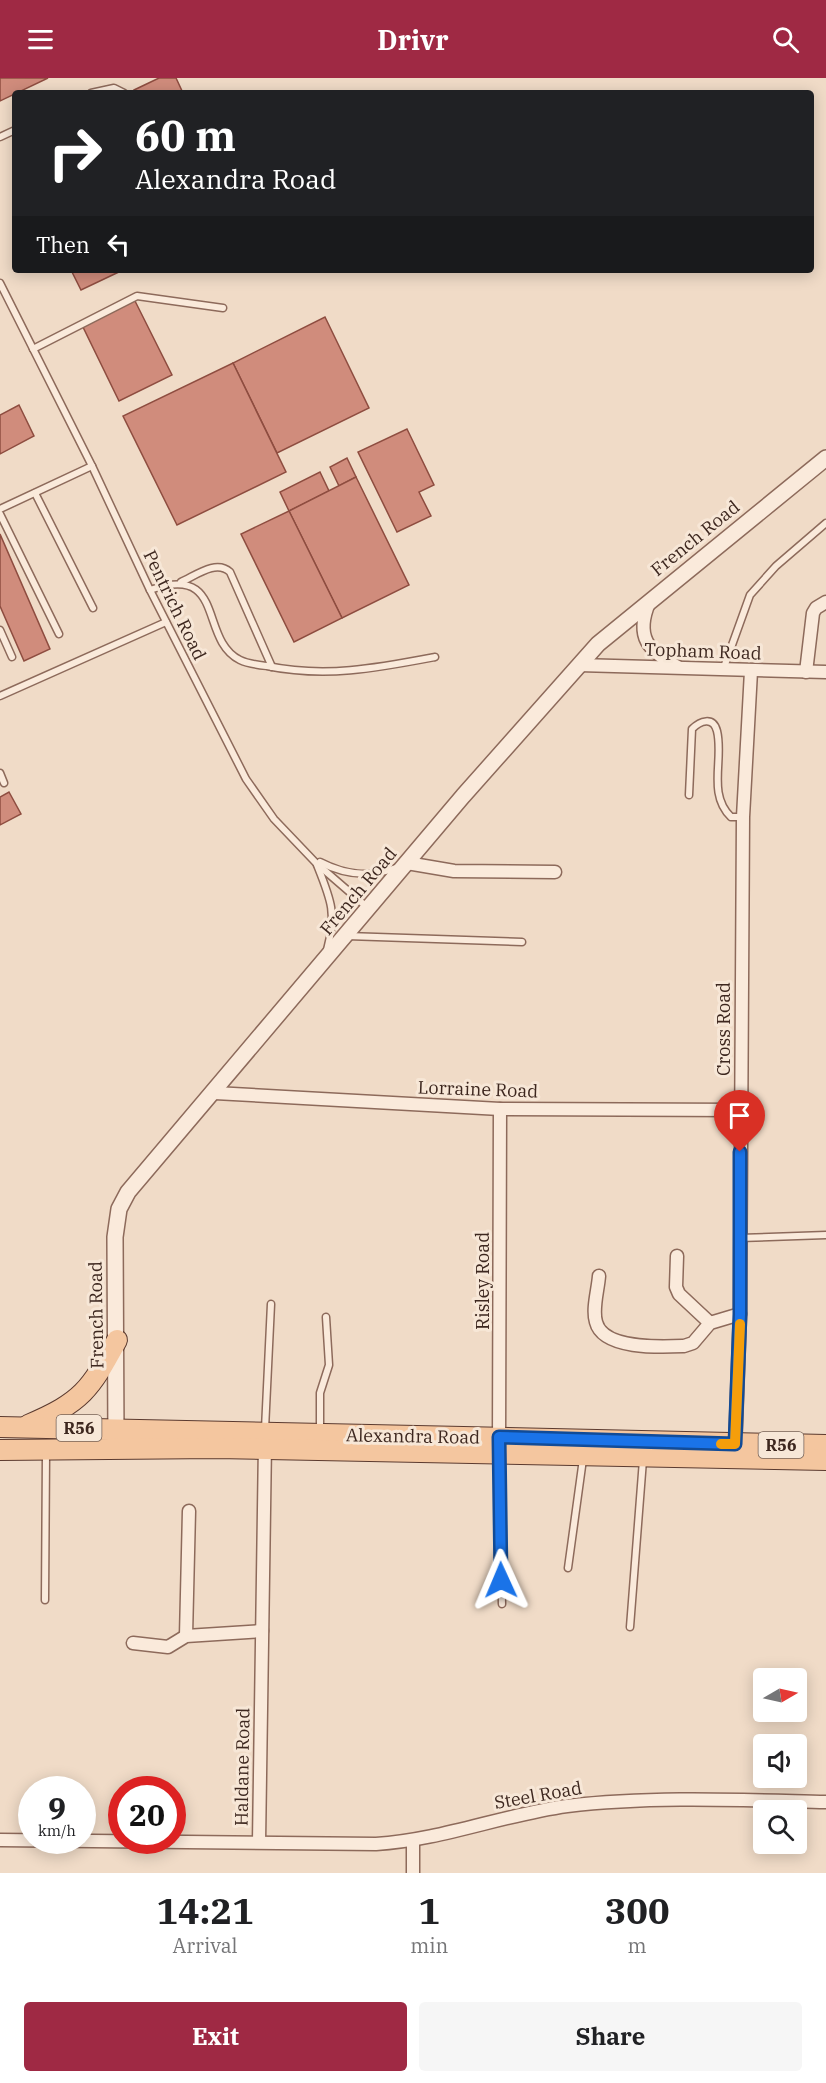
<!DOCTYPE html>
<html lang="en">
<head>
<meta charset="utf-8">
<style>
	:root { --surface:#fff; --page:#f6f6f6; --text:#202124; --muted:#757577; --accent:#9f2944 }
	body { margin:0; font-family:"IBM Plex Serif",serif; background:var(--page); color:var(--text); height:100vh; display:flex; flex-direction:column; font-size:22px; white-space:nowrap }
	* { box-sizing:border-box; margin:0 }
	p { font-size:20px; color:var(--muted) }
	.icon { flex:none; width:33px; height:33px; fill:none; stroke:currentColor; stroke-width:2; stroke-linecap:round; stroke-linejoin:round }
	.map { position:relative; height:1795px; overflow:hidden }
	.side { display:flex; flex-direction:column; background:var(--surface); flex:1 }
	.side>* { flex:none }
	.banner { position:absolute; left:12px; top:12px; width:802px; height:183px; border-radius:6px; box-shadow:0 3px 15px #0003; background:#202124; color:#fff; overflow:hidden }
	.needle { width:39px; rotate:81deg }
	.controls { position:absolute; left:753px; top:1590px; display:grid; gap:12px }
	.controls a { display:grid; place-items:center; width:54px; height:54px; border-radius:6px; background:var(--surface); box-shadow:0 3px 15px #0003; font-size:30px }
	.speed { position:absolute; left:18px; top:1698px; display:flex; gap:12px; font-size:30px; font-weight:700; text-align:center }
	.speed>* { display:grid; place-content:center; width:78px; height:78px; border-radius:50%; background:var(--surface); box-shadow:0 3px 15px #0003; line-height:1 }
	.speed small { font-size:15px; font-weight:400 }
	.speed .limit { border:9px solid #d22; background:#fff; color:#111 }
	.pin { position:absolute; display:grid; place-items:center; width:51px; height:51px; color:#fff; margin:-62px -26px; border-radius:50% 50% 50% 0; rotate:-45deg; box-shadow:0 0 6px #0007 }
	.pin .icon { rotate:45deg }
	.me { position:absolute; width:66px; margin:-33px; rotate:359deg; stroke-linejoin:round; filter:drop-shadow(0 0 4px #0008) }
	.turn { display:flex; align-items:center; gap:21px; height:126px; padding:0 24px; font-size:27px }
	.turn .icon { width:78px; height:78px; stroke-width:2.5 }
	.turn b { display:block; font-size:42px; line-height:51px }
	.then { display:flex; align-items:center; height:57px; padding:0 24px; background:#0003; gap:12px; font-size:22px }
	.eta { display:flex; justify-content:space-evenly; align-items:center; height:102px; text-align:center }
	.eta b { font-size:36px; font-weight:700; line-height:42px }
	.button { display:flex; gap:12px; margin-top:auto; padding:12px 24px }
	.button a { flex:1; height:69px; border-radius:6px; background:var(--accent); color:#fff; font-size:24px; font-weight:700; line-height:69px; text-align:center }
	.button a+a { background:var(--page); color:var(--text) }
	header { display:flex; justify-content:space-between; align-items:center; height:78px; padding:0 24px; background:var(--accent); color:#fff; font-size:27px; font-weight:700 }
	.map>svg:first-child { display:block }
	.building { fill:#d08c7c; stroke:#8e4d40; stroke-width:1.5 }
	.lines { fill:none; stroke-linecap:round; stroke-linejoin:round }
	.service-casing { stroke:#8d6a5b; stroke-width:9 }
	.minor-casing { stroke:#8d6a5b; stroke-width:15 }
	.tertiary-casing { stroke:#8d6a5b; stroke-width:18 }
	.primary-casing { stroke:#5b3a2f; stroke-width:22 }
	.service { stroke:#faeadb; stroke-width:6 }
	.minor { stroke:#faeadb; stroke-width:12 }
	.tertiary { stroke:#faeadb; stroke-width:15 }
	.primary { stroke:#f4c69f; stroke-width:20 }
	.route-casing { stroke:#114b97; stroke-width:15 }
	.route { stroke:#1a73e8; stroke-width:10 }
	.slow { stroke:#f59e0b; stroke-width:10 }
	.labels { text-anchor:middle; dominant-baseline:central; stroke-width:6; stroke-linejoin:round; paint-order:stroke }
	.shield { fill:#f7e7d7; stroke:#756156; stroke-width:1.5 }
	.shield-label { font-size:16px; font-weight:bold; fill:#3d271f }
	.street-label { font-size:18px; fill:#3d271f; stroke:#f7e7d7 }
</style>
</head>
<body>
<header><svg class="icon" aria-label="menu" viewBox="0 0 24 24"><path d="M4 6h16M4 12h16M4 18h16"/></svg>Drivr<svg class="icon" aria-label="search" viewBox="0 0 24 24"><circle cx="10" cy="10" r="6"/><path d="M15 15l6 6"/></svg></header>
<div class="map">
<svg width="826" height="1795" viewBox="0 0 826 1795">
	<rect width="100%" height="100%" fill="#f0dbc7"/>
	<g class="building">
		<path d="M0 0H48L0 23Z"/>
		<path d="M159 0H176L183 15H135L134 12Z"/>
		<path d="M71 192H123L81 212Z"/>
		<path d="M134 221 172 297 119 323 82 247Z"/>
		<path d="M325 239 369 330 277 375 233 285Z"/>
		<path d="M233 285 286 394 177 447 123 338Z"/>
		<path d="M19 327 34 358 0 376V337Z"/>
		<path d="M407 351 434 407 419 414 431 438 397 454 358 374Z"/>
		<path d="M347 380 356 399 339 408 330 389Z"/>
		<path d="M320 394 329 413 289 433 280 414Z"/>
		<path d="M356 399 409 507 342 540 289 433Z"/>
		<path d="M289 433 342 540 294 564 241 456Z"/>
		<path d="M0 456 50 571 24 583 0 528Z"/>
		<path d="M9 714 21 736 0 747V719Z"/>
	</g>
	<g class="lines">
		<g class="service-casing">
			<g id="service">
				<path d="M91 15 114 10 124 15"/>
				<path d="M0 59 15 52"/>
				<path d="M0 205 92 388 150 512 246 701 274 741 316 785 368 830"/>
				<path d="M33 271 137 218 223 230"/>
				<path d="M35 415 93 530"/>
				<path d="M0 431 92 388"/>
				<path d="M0 436 59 556"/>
				<path d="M181 504C195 498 216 481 230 494L272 589"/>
				<path d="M150 512C227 485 198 561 240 582 248 586 258 587 267 588 326 600 377 590 435 579"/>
				<path d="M0 552 12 579"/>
				<path d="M723 592 750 517 776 488 826 445"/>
				<path d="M0 618 166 544"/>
				<path d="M0 695 4 705"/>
				<path d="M689 717 692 651C700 643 713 638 717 653 724 681 707 716 731 739H743"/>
				<path d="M320 784C345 797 369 800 396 790"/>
				<path d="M317 787C331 822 337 835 327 872"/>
				<path d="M347 858 522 864"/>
				<path d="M739 1160 826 1157"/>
				<path d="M265 1351 271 1226"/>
				<path d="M320 1352V1315L329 1287 326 1239"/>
				<path d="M499 1379 502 1526"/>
				<path d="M568 1490 583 1381"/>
				<path d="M45 1522 46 1375"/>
				<path d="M630 1549 643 1382"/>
			</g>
		</g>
		<g class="minor-casing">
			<g id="minor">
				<path d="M649 525C635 559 648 573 678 589"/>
				<path d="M579 587 826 594"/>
				<path d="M806 594 813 535 816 530 826 524"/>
				<path d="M407 785 454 793 555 794"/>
				<path d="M215 1015 500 1031 741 1032"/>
				<path d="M677 1178 676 1209 679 1216 710 1245"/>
				<path d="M599 1198C598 1212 592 1231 596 1244 603 1272 661 1269 684 1268L693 1265 710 1245 740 1236"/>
				<path d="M499 1366 500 1031"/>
				<path d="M735 1372 740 1236 743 739 751 593"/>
				<path d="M186 1558 189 1433"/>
				<path d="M133 1565 168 1569 186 1558 262 1553"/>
				<path d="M0 1762 376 1766C441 1762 502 1737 567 1728 652 1718 740 1722 826 1724"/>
				<path d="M259 1764 265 1365"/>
				<path d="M413 1795V1764"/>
			</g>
		</g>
		<g class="tertiary-casing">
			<path id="tertiary" d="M116 1361 115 1159 119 1131 128 1114 463 718 598 566 826 380"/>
		</g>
		<g class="primary-casing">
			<g id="primary">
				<path d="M28 1347C82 1324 90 1312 117 1262"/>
				<path d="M0 1349 826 1367"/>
				<path d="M0 1372 217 1370 826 1382"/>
			</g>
		</g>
		<use href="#service" class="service"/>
		<use href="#minor" class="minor"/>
		<use href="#tertiary" class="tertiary"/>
		<use href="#primary" class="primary"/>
	</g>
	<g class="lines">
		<g class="route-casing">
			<path id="route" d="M501 1502 499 1359 735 1366 740 1236V1074"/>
		</g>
		<use href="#route" class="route"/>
		<path class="slow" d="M721 1366H735L740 1246"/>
	</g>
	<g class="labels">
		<g class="shield">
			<rect x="56.5" y="1337" width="45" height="26" rx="4.5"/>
			<rect x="758.5" y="1354" width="45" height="26" rx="4.5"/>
		</g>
		<g class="shield-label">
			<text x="79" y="1350">R56</text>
			<text x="781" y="1367">R56</text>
		</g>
		<g class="street-label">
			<text transform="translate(695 460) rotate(-39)">French Road</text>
			<text transform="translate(175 527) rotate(64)">Pentrich Road</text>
			<text transform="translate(703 573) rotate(2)">Topham Road</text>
			<text transform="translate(358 813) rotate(-50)">French Road</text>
			<text transform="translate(723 951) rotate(-90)">Cross Road</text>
			<text transform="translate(478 1011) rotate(2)">Lorraine Road</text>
			<text transform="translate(482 1203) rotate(-90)">Risley Road</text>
			<text transform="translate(96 1237) rotate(-91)">French Road</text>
			<text transform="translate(413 1358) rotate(1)">Alexandra Road</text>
			<text transform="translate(242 1689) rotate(-89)">Haldane Road</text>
			<text transform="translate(538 1717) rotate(-10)">Steel Road</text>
		</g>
	</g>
</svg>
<div class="controls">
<a><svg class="needle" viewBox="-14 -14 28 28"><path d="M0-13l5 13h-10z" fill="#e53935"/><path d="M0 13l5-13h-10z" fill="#757577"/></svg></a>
<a><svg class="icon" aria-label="sound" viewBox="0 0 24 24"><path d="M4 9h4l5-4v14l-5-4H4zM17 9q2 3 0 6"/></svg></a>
<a><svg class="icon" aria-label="search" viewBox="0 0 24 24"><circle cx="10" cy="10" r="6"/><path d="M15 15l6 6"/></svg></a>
</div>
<div class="speed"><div>9<small>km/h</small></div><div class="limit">20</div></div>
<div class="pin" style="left:740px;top:1074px;background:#d93025"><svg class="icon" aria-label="arrive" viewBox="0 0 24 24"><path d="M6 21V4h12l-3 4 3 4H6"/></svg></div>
<svg class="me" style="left:501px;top:1502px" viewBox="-20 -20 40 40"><path d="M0-17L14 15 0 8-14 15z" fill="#1a73e8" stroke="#fff" stroke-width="4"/></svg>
<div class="banner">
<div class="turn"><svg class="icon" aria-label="right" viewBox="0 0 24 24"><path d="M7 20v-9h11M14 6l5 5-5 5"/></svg><div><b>60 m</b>Alexandra Road</div></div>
<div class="then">Then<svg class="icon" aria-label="left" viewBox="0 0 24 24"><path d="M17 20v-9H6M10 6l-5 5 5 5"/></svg></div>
</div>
</div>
<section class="side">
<div class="eta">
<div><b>14:21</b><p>Arrival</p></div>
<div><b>1</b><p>min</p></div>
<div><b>300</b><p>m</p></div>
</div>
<div class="button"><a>Exit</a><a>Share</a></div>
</section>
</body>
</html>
